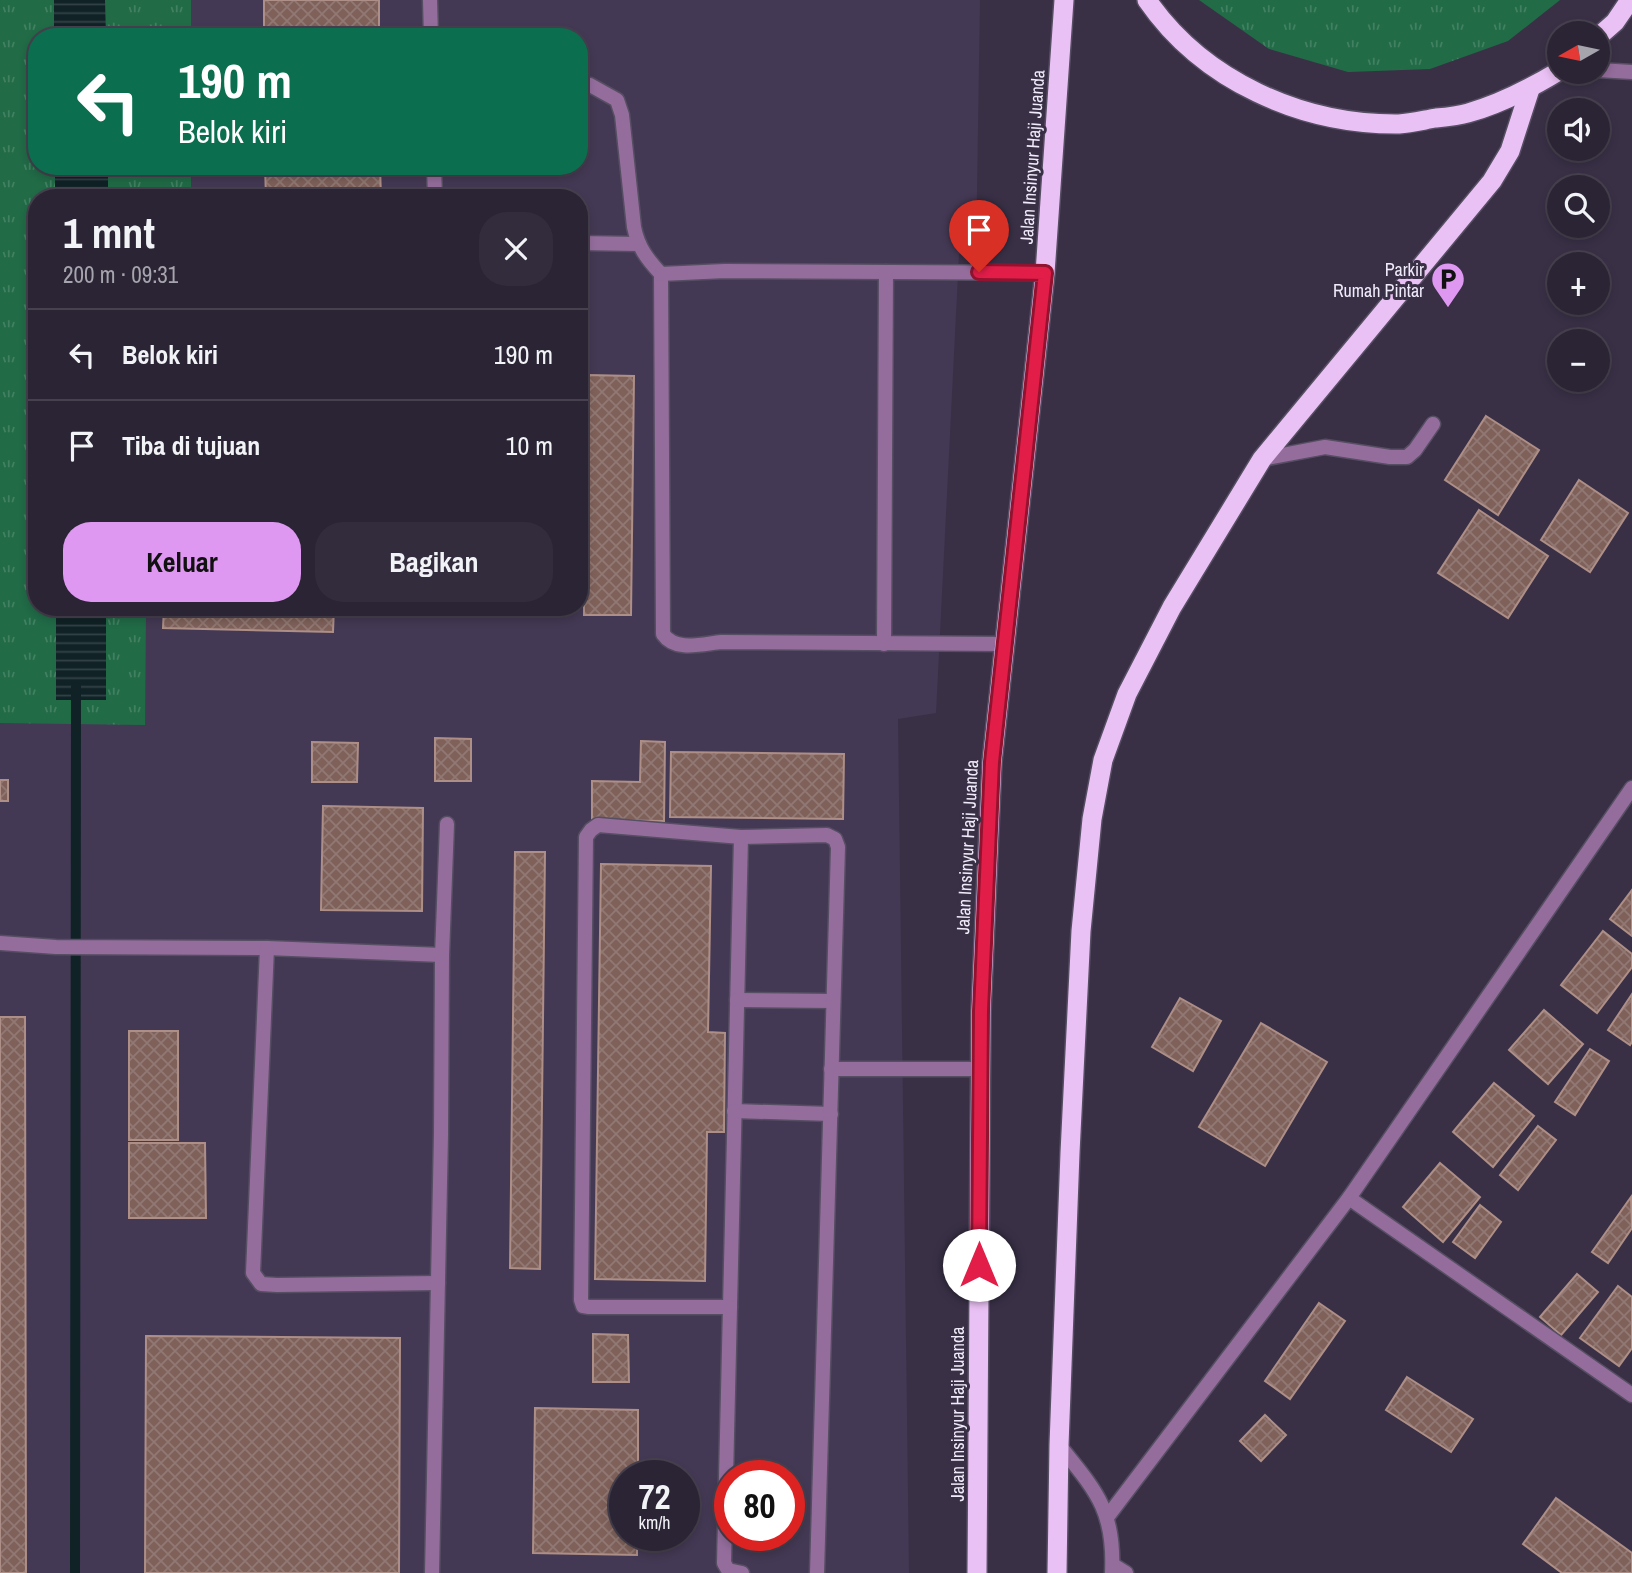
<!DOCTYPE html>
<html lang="id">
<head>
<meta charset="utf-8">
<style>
	:root { --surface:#2b2434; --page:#332c3c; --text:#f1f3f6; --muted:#a6a4ac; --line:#47414f; --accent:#df98f1 }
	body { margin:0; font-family:"Archivo Narrow",sans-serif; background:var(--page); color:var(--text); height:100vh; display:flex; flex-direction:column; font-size:26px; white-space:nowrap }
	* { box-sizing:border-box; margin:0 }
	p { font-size:23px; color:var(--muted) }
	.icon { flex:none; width:38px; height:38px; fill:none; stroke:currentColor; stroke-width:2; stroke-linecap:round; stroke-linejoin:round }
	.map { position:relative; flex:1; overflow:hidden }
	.panel { position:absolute; left:28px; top:189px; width:560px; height:427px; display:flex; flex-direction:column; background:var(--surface); border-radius:28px; box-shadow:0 4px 10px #0003,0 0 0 2px var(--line) }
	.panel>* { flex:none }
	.guide { position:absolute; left:28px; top:28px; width:560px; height:147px; border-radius:28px; box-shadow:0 4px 10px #0003,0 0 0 2px var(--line); background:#0b6e4f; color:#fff; overflow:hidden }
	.needle { width:46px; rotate:261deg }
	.buttons { position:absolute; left:1547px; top:21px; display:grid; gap:14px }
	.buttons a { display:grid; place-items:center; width:63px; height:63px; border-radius:50%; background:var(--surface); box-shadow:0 4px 10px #0003,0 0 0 2px var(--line); font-size:35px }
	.speed { position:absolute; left:609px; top:1460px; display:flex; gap:14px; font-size:35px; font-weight:700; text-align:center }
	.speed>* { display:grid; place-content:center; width:91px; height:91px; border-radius:50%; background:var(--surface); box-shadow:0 4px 10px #0003,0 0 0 2px var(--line); line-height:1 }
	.speed small { font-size:18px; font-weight:400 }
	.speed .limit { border:10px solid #d22; background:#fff; color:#111 }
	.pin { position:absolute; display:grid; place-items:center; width:60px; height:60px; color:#fff; margin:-72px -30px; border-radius:50% 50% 50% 0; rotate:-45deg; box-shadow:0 0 7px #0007 }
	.pin .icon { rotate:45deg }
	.me { position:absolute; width:77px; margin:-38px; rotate:0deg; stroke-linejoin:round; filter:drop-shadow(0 0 5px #0008) }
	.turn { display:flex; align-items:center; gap:24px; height:147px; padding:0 35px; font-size:32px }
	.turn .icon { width:91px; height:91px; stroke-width:2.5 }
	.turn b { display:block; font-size:49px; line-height:60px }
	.round { display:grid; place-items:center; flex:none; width:74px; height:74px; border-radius:28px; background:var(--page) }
	.overview { display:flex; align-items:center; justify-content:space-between; height:119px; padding:0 35px }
	h1 { font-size:42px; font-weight:800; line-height:52px }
	.primary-button { display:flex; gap:14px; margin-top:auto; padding:14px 35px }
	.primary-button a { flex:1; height:80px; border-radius:28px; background:var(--accent); color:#111; font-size:28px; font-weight:800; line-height:80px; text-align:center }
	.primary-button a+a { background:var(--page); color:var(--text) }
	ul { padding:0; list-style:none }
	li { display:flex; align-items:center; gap:21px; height:91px; padding:0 35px; border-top:2px solid var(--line) }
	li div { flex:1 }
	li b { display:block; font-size:26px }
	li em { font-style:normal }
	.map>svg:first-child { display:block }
	.built { fill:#443954; fill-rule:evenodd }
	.grass { fill:url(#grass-tufts) }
	.water { fill:url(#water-rules) }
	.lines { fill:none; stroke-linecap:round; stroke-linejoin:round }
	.stream { stroke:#102226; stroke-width:10 }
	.building { fill:url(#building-cross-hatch); stroke:#ae8f87; stroke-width:2 }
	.service-casing { stroke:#564e63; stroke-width:17 }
	.minor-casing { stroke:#564e63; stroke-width:17 }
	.tertiary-casing { stroke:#564e63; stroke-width:17 }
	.trunk-casing { stroke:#564e63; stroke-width:22 }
	.service { stroke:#946d9c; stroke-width:14 }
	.minor { stroke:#946d9c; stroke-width:14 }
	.tertiary { stroke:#946d9c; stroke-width:14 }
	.trunk { stroke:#eac1f4; stroke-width:19 }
	.route-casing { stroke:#92132f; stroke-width:18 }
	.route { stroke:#e11d48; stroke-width:12 }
	.labels { text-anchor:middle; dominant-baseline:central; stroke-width:6; stroke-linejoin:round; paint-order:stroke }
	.street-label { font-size:18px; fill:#f0ebfa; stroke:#393046 }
	.poi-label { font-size:18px; fill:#f0ebfa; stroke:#393046; text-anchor:end }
</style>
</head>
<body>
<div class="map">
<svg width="1632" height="1573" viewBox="0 0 1632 1573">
	<defs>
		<pattern id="grass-tufts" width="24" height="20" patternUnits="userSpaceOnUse" patternTransform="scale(1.75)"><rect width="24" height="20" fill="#216b47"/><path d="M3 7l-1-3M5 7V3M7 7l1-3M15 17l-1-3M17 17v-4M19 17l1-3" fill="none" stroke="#428062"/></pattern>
		<pattern id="water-rules" width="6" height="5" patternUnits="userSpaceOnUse" patternTransform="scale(1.75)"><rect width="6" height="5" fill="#102226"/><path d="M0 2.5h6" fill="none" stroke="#334246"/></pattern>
		<pattern id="building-cross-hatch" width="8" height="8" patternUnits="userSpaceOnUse" patternTransform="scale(1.75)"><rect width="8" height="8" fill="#7f615a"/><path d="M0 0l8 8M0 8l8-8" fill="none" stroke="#917873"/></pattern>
	</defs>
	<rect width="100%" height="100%" fill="#393046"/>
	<path class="built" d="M0 0H980L976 254H959L936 713 898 719 909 1573H0ZM37 37H579V166H37ZM37 198H579V607H37ZM625 1475H684V1535H625ZM730 1475H789V1535H730Z"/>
	<g class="grass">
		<path d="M0 0H191V37H37V166H191V198H37V607H146L145 725 0 723Z"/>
		<path d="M1199 0H1560L1508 41 1430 69 1348 72 1269 49Z"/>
	</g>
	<g class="water">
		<path d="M54 0H105L106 37H54Z"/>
		<rect x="55" y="166" width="53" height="32"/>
		<rect x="56" y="607" width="50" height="93"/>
	</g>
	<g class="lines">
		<path class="stream" d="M75 1573 76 687"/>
	</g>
	<g class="building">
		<rect x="264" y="0" width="115" height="37"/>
		<path d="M265 166H380L381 198H266Z"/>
		<path d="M587 375 634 376 631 615H584V574H579V409H586Z"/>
		<path d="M1486 416 1539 450 1498 515 1445 480Z"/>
		<path d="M1579 480 1628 513 1590 572 1541 540Z"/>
		<path d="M1479 510 1548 556 1508 618 1438 573Z"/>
		<path d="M164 607H334L333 632 163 628Z"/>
		<path d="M356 607H455V614L356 613Z"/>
		<path d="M435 738 471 739V781H435Z"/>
		<path d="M641 741 665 742 664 821 592 820V781L640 782Z"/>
		<path d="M312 742 358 743 357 782H312Z"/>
		<path d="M671 752 844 754 843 819 670 817Z"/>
		<rect x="0" y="780" width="8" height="21"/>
		<path d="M323 806 423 808 422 911 321 910Z"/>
		<path d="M515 852H545L540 1269 510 1268Z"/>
		<path d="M601 864 711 866 708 1032 725 1033 724 1132H707L705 1281 595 1279Z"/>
		<path d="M1632 890V936L1610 919Z"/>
		<path d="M1603 931 1632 954V967L1597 1013 1561 985Z"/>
		<path d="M1632 994V1042L1630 1045 1608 1030Z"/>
		<path d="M1180 998 1221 1021 1193 1071 1152 1047Z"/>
		<path d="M1544 1010 1583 1044 1548 1084 1509 1050Z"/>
		<path d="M0 1017H25L26 1573H0Z"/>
		<path d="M1261 1023 1327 1062 1265 1166 1199 1127Z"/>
		<rect x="129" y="1031" width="49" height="109"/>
		<path d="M1590 1049 1609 1061 1575 1115 1555 1102Z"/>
		<path d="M1494 1083 1534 1116 1493 1167 1453 1132Z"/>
		<path d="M1538 1126 1556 1140 1518 1190 1500 1175Z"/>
		<path d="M129 1143H205L206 1218H129Z"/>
		<path d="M1440 1163 1480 1197 1443 1242 1403 1207Z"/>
		<path d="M1631 1197 1632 1228 1608 1263 1592 1252Z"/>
		<path d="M1480 1205 1501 1222 1475 1258 1453 1242Z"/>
		<path d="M1577 1274 1598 1292 1561 1335 1540 1317Z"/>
		<path d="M1618 1286 1632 1297V1348L1619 1366 1580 1338Z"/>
		<path d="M1319 1303 1345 1321 1290 1399 1265 1381Z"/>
		<path d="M593 1334 628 1335 629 1382H593Z"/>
		<path d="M146 1336 400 1338 399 1573H145Z"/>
		<path d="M1407 1377 1473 1419 1451 1452 1386 1410Z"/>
		<path d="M535 1408 638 1410V1475H625V1535H637V1555L533 1553Z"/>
		<path d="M1265 1415 1286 1435 1261 1461 1240 1441Z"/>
		<path d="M1556 1498 1632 1553V1573H1562L1523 1544Z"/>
	</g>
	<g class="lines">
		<g class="service-casing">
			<g id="service">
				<path d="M430 0 431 37"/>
				<path d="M579 84 590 85 617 100 622 115 634 227C638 247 647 259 661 274L663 634C675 652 702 644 721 642L1005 644"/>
				<path d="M434 166 435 198"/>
				<path d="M579 243 638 244"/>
				<path d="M661 274 725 271 1045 273"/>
				<path d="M884 644 886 272"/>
				<path d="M741 837 724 1563 728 1570 742 1573"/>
				<path d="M0 943 56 947 267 948 442 955"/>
				<path d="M267 948 253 1273 261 1284 277 1285 438 1283"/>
				<path d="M737 1000 832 1001"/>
				<path d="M831 1069H981"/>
				<path d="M734 1111 831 1114"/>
				<path d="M730 1307H589L583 1306 581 1300 586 837 591 830 598 825 741 837 827 835 835 839 838 847 817 1573"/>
				<path d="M432 1573 441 1134 442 955 447 824"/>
			</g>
		</g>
		<g class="minor-casing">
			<g id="minor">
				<path d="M1598 70 1632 72"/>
				<path d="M1262 459 1325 447 1390 457H1407L1415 450 1433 424"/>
				<path d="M1349 1198 1632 1395"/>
				<path d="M1108 1516 1349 1198 1632 788"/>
				<path d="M1113 1565 1126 1573"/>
			</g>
		</g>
		<g class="tertiary-casing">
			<path id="tertiary" d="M1059 1445C1096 1491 1115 1510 1112 1573"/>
		</g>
		<g class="trunk-casing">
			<g id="trunk">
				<path d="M1147 0C1203 81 1302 125 1399 124 1411 123 1424 120 1436 118 1447 117 1458 116 1468 113 1500 104 1531 88 1559 71"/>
				<path d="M1598 37 1615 22 1630 0"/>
				<path d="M977 1573 981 1011 992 762 1045 273 1064 0"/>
				<path d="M1057 1573 1059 1445 1070 1153 1081 931 1092 819 1103 760 1127 694 1172 607 1262 459 1492 181 1510 151 1530 89"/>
			</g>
		</g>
		<use href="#service" class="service"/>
		<use href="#minor" class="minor"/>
		<use href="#tertiary" class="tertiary"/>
		<use href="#trunk" class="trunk"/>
	</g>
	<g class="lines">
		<g class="route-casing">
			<path id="route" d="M979 1265 981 1011 992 762 1045 273 979 272"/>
		</g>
		<use href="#route" class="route"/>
	</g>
	<defs>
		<g id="parking-pin" transform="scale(1.75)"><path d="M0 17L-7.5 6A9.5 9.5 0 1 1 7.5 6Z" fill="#df98f1" stroke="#393046"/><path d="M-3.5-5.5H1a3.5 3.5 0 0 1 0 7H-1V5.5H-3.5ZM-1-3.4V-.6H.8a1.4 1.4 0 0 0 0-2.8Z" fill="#111"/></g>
	</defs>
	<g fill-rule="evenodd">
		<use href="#parking-pin" x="1448" y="279"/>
	</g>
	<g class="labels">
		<g class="street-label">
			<text transform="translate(1032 157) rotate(-86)">Jalan Insinyur Haji Juanda</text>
			<text transform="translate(967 847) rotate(-87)">Jalan Insinyur Haji Juanda</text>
			<text transform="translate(957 1414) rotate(-90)">Jalan Insinyur Haji Juanda</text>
		</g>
		<g class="poi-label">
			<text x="1424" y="269">Parkir<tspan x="1424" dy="21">Rumah Pintar</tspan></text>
		</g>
	</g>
</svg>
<div class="buttons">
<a><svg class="needle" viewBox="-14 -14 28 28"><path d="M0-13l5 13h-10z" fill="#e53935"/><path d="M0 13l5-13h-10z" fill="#a6a4ac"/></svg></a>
<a><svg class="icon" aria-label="sound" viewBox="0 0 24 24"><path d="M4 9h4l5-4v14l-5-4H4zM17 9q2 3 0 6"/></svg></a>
<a><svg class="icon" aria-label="search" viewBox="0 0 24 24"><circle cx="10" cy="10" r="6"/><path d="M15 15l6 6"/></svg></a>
<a>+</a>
<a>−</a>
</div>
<div class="speed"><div>72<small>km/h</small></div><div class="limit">80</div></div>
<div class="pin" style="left:979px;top:272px;background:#d93025"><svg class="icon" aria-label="arrive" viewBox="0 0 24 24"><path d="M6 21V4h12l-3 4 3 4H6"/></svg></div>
<svg class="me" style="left:979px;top:1265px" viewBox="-20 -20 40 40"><circle r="19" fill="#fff"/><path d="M0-13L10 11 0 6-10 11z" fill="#e11d48"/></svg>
<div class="guide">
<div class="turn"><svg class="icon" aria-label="left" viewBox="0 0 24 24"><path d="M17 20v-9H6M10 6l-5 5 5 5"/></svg><div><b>190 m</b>Belok kiri</div></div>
</div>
<section class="panel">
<div class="overview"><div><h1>1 mnt</h1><p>200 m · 09:31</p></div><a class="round"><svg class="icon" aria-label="close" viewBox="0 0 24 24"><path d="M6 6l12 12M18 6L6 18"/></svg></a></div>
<ul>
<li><svg class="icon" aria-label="left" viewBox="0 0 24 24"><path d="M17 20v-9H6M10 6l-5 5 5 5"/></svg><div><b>Belok kiri</b></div><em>190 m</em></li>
<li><svg class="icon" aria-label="arrive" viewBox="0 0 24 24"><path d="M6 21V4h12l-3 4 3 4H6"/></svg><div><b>Tiba di tujuan</b></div><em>10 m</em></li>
</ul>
<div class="primary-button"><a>Keluar</a><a>Bagikan</a></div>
</section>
</div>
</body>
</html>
